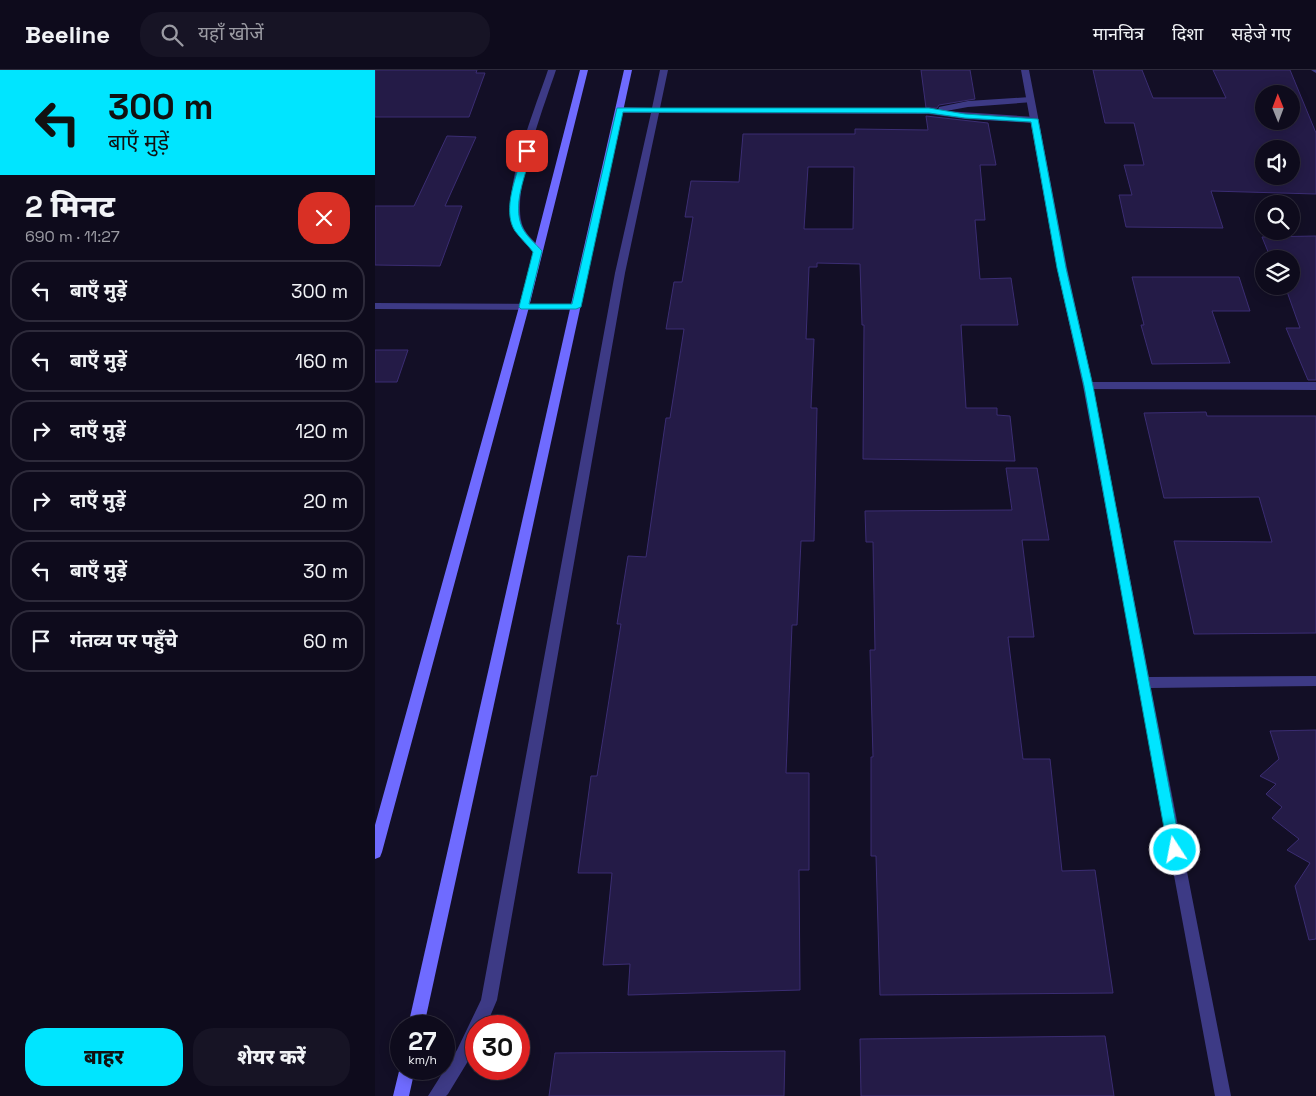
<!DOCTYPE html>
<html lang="hi">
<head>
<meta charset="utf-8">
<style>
	:root { --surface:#0e0b1c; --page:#171425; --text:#f1f3f6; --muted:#9b9ba3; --line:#2e2b3b; --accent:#00e5ff }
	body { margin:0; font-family:"Space Grotesk","Noto Sans Devanagari",sans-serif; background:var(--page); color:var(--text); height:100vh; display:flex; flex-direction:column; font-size:19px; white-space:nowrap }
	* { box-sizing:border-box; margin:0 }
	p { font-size:16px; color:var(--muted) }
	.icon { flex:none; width:28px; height:28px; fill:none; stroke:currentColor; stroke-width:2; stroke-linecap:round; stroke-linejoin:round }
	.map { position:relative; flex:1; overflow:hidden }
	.sheet { display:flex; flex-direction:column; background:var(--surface); width:375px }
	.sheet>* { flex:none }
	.top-card { background:#00e5ff; color:#111; overflow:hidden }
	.needle { width:32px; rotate:359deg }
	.controls { position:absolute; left:880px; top:15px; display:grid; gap:10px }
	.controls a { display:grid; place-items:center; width:45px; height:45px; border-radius:50%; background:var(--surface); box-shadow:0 2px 12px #0003,0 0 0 1px var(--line); font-size:25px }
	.speed { position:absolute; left:15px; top:945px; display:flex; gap:10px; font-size:25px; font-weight:700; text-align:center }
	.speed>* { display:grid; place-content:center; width:65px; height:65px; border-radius:50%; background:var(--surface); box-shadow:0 2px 12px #0003,0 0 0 1px var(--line); line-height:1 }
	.speed small { font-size:12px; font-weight:400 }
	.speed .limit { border:8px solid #d22; background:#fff; color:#111 }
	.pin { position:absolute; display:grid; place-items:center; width:42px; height:42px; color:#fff; margin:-21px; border-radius:10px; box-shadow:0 2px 8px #0006 }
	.me { position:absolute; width:55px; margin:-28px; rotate:349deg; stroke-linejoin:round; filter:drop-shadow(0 0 4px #0008) }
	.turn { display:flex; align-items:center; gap:18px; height:105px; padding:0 25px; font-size:22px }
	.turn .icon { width:65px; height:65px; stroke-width:2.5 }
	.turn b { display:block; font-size:35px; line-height:42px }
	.round { display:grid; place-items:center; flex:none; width:52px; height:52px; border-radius:20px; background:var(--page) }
	.headline { display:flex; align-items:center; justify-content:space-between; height:85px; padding:0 25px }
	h1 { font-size:30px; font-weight:800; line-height:38px }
	.button { display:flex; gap:10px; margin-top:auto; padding:10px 25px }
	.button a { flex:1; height:58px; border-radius:20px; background:var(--accent); color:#111; font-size:20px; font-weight:800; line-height:58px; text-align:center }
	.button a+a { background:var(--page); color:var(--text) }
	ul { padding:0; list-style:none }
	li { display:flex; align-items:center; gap:15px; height:62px; margin:0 10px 8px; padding:0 15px; border:2px solid var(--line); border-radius:20px }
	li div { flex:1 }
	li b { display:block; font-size:19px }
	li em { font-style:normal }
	header { display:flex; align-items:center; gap:30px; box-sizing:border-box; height:70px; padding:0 25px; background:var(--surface); border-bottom:1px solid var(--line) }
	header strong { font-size:24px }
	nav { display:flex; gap:28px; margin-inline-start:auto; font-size:18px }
	.search { width:350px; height:45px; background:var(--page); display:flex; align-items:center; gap:12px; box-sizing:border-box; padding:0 18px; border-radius:20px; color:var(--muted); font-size:19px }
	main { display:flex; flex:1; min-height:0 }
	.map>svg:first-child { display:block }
	.building { fill:#241b47; stroke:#3b2d73; fill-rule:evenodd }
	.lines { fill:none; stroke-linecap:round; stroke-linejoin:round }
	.service { fill:#3d3a85; fill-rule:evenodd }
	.minor { fill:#3d3a85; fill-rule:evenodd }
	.secondary { fill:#6f6bff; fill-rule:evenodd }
	.route { fill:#00e5ff; stroke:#0095a6 }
</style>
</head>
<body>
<header>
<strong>Beeline</strong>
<div class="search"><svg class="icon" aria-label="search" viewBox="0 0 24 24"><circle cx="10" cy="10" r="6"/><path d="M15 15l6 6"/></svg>यहाँ खोजें</div>
<nav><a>मानचित्र</a><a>दिशा</a><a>सहेजे गए</a></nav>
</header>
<main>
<section class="sheet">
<div class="top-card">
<div class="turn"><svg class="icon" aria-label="left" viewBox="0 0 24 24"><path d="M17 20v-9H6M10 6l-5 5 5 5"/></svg><div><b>300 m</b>बाएँ मुड़ें</div></div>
</div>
<div class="headline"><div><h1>2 मिनट</h1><p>690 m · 11:27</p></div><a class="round" style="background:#d93025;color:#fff"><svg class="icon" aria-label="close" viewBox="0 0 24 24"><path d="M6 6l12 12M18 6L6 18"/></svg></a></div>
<ul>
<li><svg class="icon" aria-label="left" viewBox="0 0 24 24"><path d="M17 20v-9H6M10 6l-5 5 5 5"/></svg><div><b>बाएँ मुड़ें</b></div><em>300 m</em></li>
<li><svg class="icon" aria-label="left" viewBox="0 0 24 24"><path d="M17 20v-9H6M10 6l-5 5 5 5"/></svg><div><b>बाएँ मुड़ें</b></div><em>160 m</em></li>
<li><svg class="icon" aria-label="right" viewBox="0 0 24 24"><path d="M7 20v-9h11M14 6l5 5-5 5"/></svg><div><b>दाएँ मुड़ें</b></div><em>120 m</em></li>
<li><svg class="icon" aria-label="right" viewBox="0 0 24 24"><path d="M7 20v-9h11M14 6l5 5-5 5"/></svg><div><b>दाएँ मुड़ें</b></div><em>20 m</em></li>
<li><svg class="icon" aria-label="left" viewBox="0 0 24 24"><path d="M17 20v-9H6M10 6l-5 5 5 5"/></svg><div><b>बाएँ मुड़ें</b></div><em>30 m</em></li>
<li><svg class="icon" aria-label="arrive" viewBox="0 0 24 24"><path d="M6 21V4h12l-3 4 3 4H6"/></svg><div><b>गंतव्य पर पहुँचे</b></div><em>60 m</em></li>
</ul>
<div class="button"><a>बाहर</a><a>शेयर करें</a></div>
</section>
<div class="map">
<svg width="941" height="1026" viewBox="0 0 941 1026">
	<rect width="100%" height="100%" fill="#130f26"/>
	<g class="building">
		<path d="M0 0H102L101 3H110L94 47H0Z"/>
		<path d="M546 0H595L600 29 564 35 562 38H551Z"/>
		<path d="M718 0H767L778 28H851L838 0H915L941 63V124L836 121 848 158 751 157 744 125H757L749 95H769L759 53H730ZM889 24H916V51H889ZM889 79H916V106H889Z"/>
		<path d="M551 46 613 53 621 95H605L610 150H600L605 209 636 208 643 255H586L591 338H622V345L635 346 640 391 488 389 489 255H487L485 194 442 193V197H434L431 269H439L436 338H442L439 471H426L422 555H417L411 703H434V800H424L425 920 253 925 255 894 228 895 237 803H203L216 706H222L246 554H242L253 486 271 487 291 348H295L309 259H291L299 212H307L318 147H310L316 111 364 112 368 64H480V59L553 60ZM433 97H479L478 159H429Z"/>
		<path d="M72 66 101 67 70 136H87L65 196 0 195V136H39Z"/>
		<path d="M941 166V310H933L911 258H925L910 216H916V189H896L887 167Z"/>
		<path d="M757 207H864L875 241H837L855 293 777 294 766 255H769Z"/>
		<path d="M0 280H33L22 312H0Z"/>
		<path d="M831 342 832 346H941V563L819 564 799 471 897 472 884 427 789 428 769 343Z"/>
		<path d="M631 398H662L674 470H647L659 567H633L648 689H675L687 801 720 800 738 923 505 925 501 786H496V687H498L495 580H500L498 472H491L490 441 637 440Z"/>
		<path d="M941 660V869L934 870 920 816 935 793 912 780 924 769 897 748 907 737 891 724 901 714 885 706 904 689 895 661Z"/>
		<path d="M730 966 739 1026H486L485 969Z"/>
		<path d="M410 981 409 1026H174L180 983Z"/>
	</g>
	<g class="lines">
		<g class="service">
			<path d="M173 0H181C169 36 139 114 146 150 148 163 160 171 168 181L163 184C157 182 153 176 149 172 143 165 137 157 136 148 131 110 160 38 173 0Z"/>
			<path d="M285 0H293L285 38 563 40 564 37 593 31 655 27 659 30 658 32 593 37 571 41 660 47 664 50 660 53 590 49 554 44 284 43 250 203 122 930 111 956H101V978L73 1024 71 1026H53L82 980 106 930 240 203 276 43H244L240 40 244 37 277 38Z"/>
			<path d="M936 0H941V3Z"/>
			<path d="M0 233 201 234 206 237 201 240 0 239Z"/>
			<path d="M713 312H941V320L709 319 708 316 709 313Z"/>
		</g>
		<path class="minor" d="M646 0H654L692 198 718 316 774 607 941 606V616L776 618 856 1026H840L708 316 682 198Z"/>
		<g class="secondary">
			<path d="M205 0H213L154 237 7 782 5 787 0 789V755L144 237Z"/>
			<path d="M249 0H257L49 956H33Z"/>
			<path d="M26 993V999H40L34 1026H18Z"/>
		</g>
	</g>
	<path class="route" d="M242 38H554L590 44 663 49 691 198 718 316 806 780 804 784 800 786 795 784 793 780 709 316 682 198 656 52 590 48 554 43 248 42 206 237 201 239H146L144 237 158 182C153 175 145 168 140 161 126 139 143 104 148 81L152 79 157 81C151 104 137 134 147 157 151 166 161 174 167 181L154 234H197Z"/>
</svg>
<div class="controls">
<a><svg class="needle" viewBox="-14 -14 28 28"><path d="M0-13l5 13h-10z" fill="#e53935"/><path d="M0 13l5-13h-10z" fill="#9b9ba3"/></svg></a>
<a><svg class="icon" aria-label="sound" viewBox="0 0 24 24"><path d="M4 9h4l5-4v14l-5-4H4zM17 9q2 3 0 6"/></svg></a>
<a><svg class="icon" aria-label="search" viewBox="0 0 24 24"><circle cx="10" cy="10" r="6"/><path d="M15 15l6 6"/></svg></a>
<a><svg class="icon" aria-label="layers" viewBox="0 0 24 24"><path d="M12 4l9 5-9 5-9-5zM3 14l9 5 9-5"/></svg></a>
</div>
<div class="speed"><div>27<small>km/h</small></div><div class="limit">30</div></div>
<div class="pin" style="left:152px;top:81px;background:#d93025"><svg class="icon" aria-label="arrive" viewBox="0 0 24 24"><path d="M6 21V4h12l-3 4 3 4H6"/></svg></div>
<svg class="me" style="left:800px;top:780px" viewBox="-20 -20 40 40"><circle r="17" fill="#00e5ff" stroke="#fff" stroke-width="3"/><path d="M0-11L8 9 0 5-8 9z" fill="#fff"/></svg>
</div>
</main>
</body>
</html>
